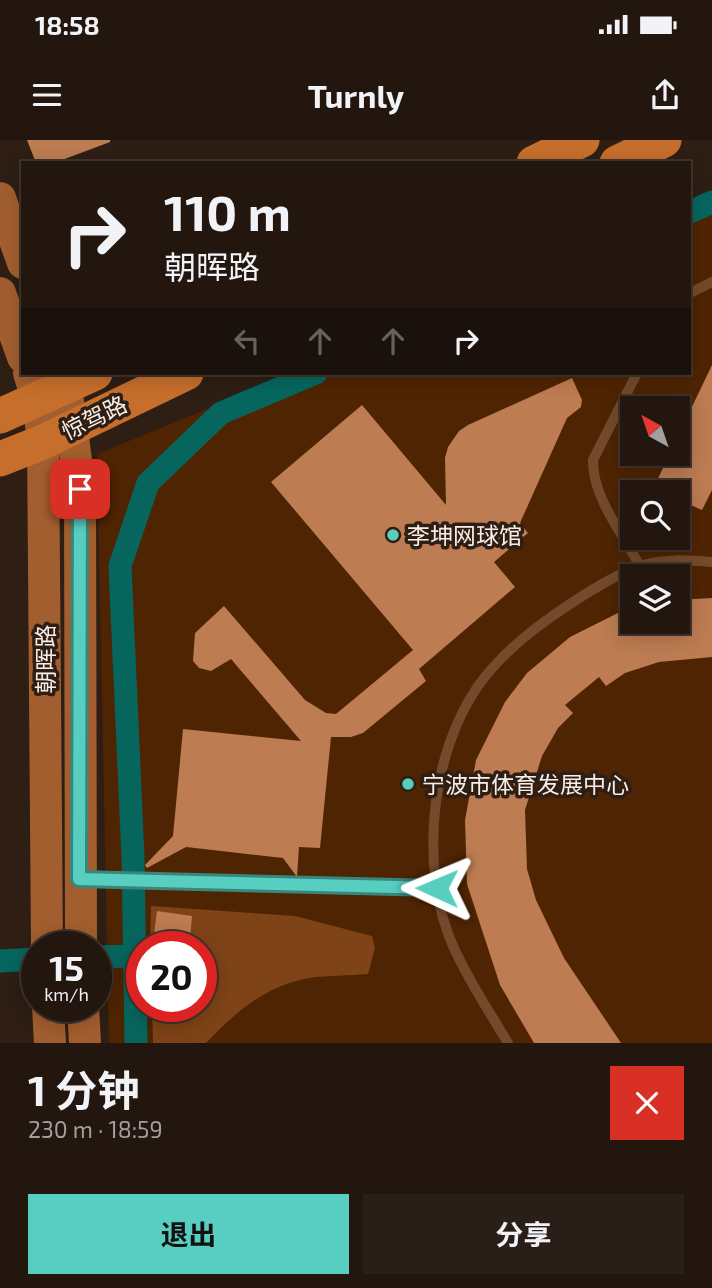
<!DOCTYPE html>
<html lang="zh">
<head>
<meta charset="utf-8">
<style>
	:root { --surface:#22160f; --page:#2a1f18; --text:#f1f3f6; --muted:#a29f9e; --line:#3f352f; --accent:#58cec0 }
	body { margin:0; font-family:"Exo 2","Noto Sans SC",sans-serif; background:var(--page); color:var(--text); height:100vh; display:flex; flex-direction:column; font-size:26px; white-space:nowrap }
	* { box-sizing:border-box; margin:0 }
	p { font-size:23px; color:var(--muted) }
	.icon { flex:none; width:38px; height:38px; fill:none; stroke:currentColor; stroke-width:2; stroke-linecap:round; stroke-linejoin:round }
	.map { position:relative; height:903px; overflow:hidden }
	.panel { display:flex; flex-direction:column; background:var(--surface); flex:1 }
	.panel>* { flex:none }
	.hud { position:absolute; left:21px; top:21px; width:670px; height:214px; border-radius:0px; box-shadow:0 4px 18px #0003,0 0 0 2px var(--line); background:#22160f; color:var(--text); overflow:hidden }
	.needle { width:46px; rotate:320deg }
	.buttons { position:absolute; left:620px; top:256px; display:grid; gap:14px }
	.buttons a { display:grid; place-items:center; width:70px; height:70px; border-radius:0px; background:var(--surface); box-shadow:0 4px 18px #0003,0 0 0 2px var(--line); font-size:35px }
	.speed { position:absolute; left:21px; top:791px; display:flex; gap:14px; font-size:35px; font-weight:700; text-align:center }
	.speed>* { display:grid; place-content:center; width:91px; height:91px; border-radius:50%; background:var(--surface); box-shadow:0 4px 18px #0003,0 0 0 2px var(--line); line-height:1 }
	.speed small { font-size:18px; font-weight:400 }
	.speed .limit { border:10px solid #d22; background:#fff; color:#111 }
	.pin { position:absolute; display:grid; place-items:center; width:60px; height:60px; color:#fff; margin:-30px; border-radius:14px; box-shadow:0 4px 10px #0006 }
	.me { position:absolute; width:77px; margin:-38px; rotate:271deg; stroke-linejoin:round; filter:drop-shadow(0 0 5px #0008) }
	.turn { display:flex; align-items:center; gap:24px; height:147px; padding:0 28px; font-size:32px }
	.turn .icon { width:91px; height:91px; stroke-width:2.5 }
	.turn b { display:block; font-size:49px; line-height:60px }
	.lanes { display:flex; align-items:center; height:66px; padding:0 28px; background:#0003; justify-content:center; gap:35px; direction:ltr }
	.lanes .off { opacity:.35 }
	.round { display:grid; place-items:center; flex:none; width:74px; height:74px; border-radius:0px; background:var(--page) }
	.head { display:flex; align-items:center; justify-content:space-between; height:119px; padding:0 28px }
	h1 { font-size:42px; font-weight:700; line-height:52px }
	.cta { display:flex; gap:14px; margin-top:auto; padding:14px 28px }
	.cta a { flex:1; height:80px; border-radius:0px; background:var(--accent); color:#111; font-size:28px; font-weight:700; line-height:80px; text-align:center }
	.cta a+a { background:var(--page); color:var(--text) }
	.status { display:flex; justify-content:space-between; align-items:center; height:49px; padding:0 35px; background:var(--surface); direction:ltr }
	.status svg { height:19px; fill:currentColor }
	header { display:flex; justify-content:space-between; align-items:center; height:91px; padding:0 28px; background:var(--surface); font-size:32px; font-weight:700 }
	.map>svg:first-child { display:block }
	.green { fill:#4f2402; fill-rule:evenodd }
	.forest { fill:#7e4316 }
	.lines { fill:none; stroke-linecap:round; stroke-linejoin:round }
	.canal { stroke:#06665e; stroke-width:23 }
	.building { fill:#bd7c52 }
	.service { stroke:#744a2d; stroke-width:10 }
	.secondary { stroke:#a25e2e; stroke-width:32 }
	.primary { stroke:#c66e2c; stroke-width:35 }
	.route-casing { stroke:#39867d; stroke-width:18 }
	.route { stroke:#58cec0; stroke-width:12 }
	.poi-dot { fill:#58cec0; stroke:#2e1e14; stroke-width:2.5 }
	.labels { text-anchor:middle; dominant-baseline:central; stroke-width:7; stroke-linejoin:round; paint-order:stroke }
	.street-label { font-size:23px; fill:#f9eee7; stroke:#2e1e14 }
	.poi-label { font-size:23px; fill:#f9eee7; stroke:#2e1e14; text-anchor:start }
</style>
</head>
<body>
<div class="status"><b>18:58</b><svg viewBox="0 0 49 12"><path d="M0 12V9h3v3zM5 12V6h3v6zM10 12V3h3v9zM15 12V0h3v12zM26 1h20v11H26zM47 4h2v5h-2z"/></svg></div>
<header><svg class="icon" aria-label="menu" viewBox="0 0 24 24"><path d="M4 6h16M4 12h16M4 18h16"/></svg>Turnly<svg class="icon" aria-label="share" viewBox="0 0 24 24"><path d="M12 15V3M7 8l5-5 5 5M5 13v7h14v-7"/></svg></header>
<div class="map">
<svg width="712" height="903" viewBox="0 0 712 903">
	<rect width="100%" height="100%" fill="#2e1e14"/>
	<path class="green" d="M712 64V903H109L97 314 296 233H690V73ZM632 268H677V313H632ZM632 352H677V397H632ZM632 436H677V481H632ZM142 807H201V866H142Z"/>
	<path class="forest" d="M151 766 295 776 372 796 375 808 368 834C349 836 328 835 309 838 265 846 236 872 206 903H153L152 866H201V807H150Z"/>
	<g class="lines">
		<g class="canal">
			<path d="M690 72 712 62"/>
			<path d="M96 817 135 816"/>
			<path d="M0 821 37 819"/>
			<path d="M136 903 133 717 120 426 148 343 221 273 316 233"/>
		</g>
	</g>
	<g class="building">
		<path d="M27 0H110V2L54 23H36Z"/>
		<path d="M712 225V350L702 370 677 359V352H663L654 347 670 313H677V298Z"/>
		<path d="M572 238 582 260 581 267 567 278 520 383 528 393 494 422 515 447 419 529 426 541 363 593 351 597H331L320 708 299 707 297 737 283 718 186 707 147 728 145 725 173 696 183 589 301 601 231 519 211 531 199 528 193 521 195 493 224 466 305 560 326 573 336 574 413 510 271 342 362 265 446 365 445 318 448 307 459 291 468 285Z"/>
		<path d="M712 458V517L659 522 625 533 606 546 599 537 565 565 573 573 558 588 542 616 525 670 527 729 536 760 564 818 621 903H534L500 845 467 744 465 680 476 620 505 562 527 533 570 497 632 466V481H677V460Z"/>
		<path d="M157 771 192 776 190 799 154 795Z"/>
	</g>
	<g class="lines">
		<g class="service">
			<path d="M690 153 712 142"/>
			<path d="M637 233 593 320C592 356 623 395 640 426"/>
			<path d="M83 739 437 748"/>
			<path d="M508 903C489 871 468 840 453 806 419 729 430 615 478 546 497 519 524 496 551 477 577 459 608 438 638 427 660 418 689 420 712 422"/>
		</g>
		<g class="secondary">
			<path d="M0 58 23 123"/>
			<path d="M0 153 23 217"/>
			<path d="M29 233 38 261 43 302 47 807"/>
			<path d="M62 233 66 247 80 349 81 807"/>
			<path d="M48 866 50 903"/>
			<path d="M83 866 85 903"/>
		</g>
		<g class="primary">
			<path d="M534 23 582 0"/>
			<path d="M617 23 664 0"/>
			<path d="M0 276 95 233"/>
			<path d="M0 319 43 302 186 233"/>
		</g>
	</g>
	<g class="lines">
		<g class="route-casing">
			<path id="route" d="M80 349 79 739 437 748"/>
		</g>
		<use href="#route" class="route"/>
	</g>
	<g class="poi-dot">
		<circle cx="393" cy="395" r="7"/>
		<circle cx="408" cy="644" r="7"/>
	</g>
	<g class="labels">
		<g class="street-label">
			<text transform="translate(94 277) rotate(-26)">惊驾路</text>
			<text transform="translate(45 519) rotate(-90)">朝晖路</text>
		</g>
		<g class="poi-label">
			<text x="407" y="395">李坤网球馆</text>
			<text x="422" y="644">宁波市体育发展中心</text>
		</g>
	</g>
</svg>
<div class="buttons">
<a><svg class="needle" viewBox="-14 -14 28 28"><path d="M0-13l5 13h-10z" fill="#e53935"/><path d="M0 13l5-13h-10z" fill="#a29f9e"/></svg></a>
<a><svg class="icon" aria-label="search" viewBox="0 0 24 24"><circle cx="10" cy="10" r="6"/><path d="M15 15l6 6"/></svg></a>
<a><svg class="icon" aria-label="layers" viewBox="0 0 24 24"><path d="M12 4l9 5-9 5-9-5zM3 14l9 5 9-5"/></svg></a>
</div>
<div class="speed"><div>15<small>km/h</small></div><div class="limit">20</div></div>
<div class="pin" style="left:80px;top:349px;background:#d93025"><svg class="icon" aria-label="arrive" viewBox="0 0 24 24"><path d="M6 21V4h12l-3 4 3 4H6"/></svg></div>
<svg class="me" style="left:437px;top:748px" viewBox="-20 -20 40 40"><path d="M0-17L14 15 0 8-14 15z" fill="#58cec0" stroke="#fff" stroke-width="4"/></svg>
<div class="hud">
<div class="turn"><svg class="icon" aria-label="right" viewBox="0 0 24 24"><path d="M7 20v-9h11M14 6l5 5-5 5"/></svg><div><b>110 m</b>朝晖路</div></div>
<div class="lanes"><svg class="icon off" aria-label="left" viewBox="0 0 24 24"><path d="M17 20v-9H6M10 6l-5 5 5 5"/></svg><svg class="icon off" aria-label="ahead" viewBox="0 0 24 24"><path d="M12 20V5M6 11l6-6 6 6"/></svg><svg class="icon off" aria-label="ahead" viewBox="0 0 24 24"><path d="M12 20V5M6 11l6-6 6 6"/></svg><svg class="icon" aria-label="right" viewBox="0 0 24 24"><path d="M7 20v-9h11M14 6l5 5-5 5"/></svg></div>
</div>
</div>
<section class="panel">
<div class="head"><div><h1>1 分钟</h1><p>230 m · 18:59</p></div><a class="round" style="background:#d93025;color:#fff"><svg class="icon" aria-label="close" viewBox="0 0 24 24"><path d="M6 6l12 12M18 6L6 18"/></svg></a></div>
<div class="cta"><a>退出</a><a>分享</a></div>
</section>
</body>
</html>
